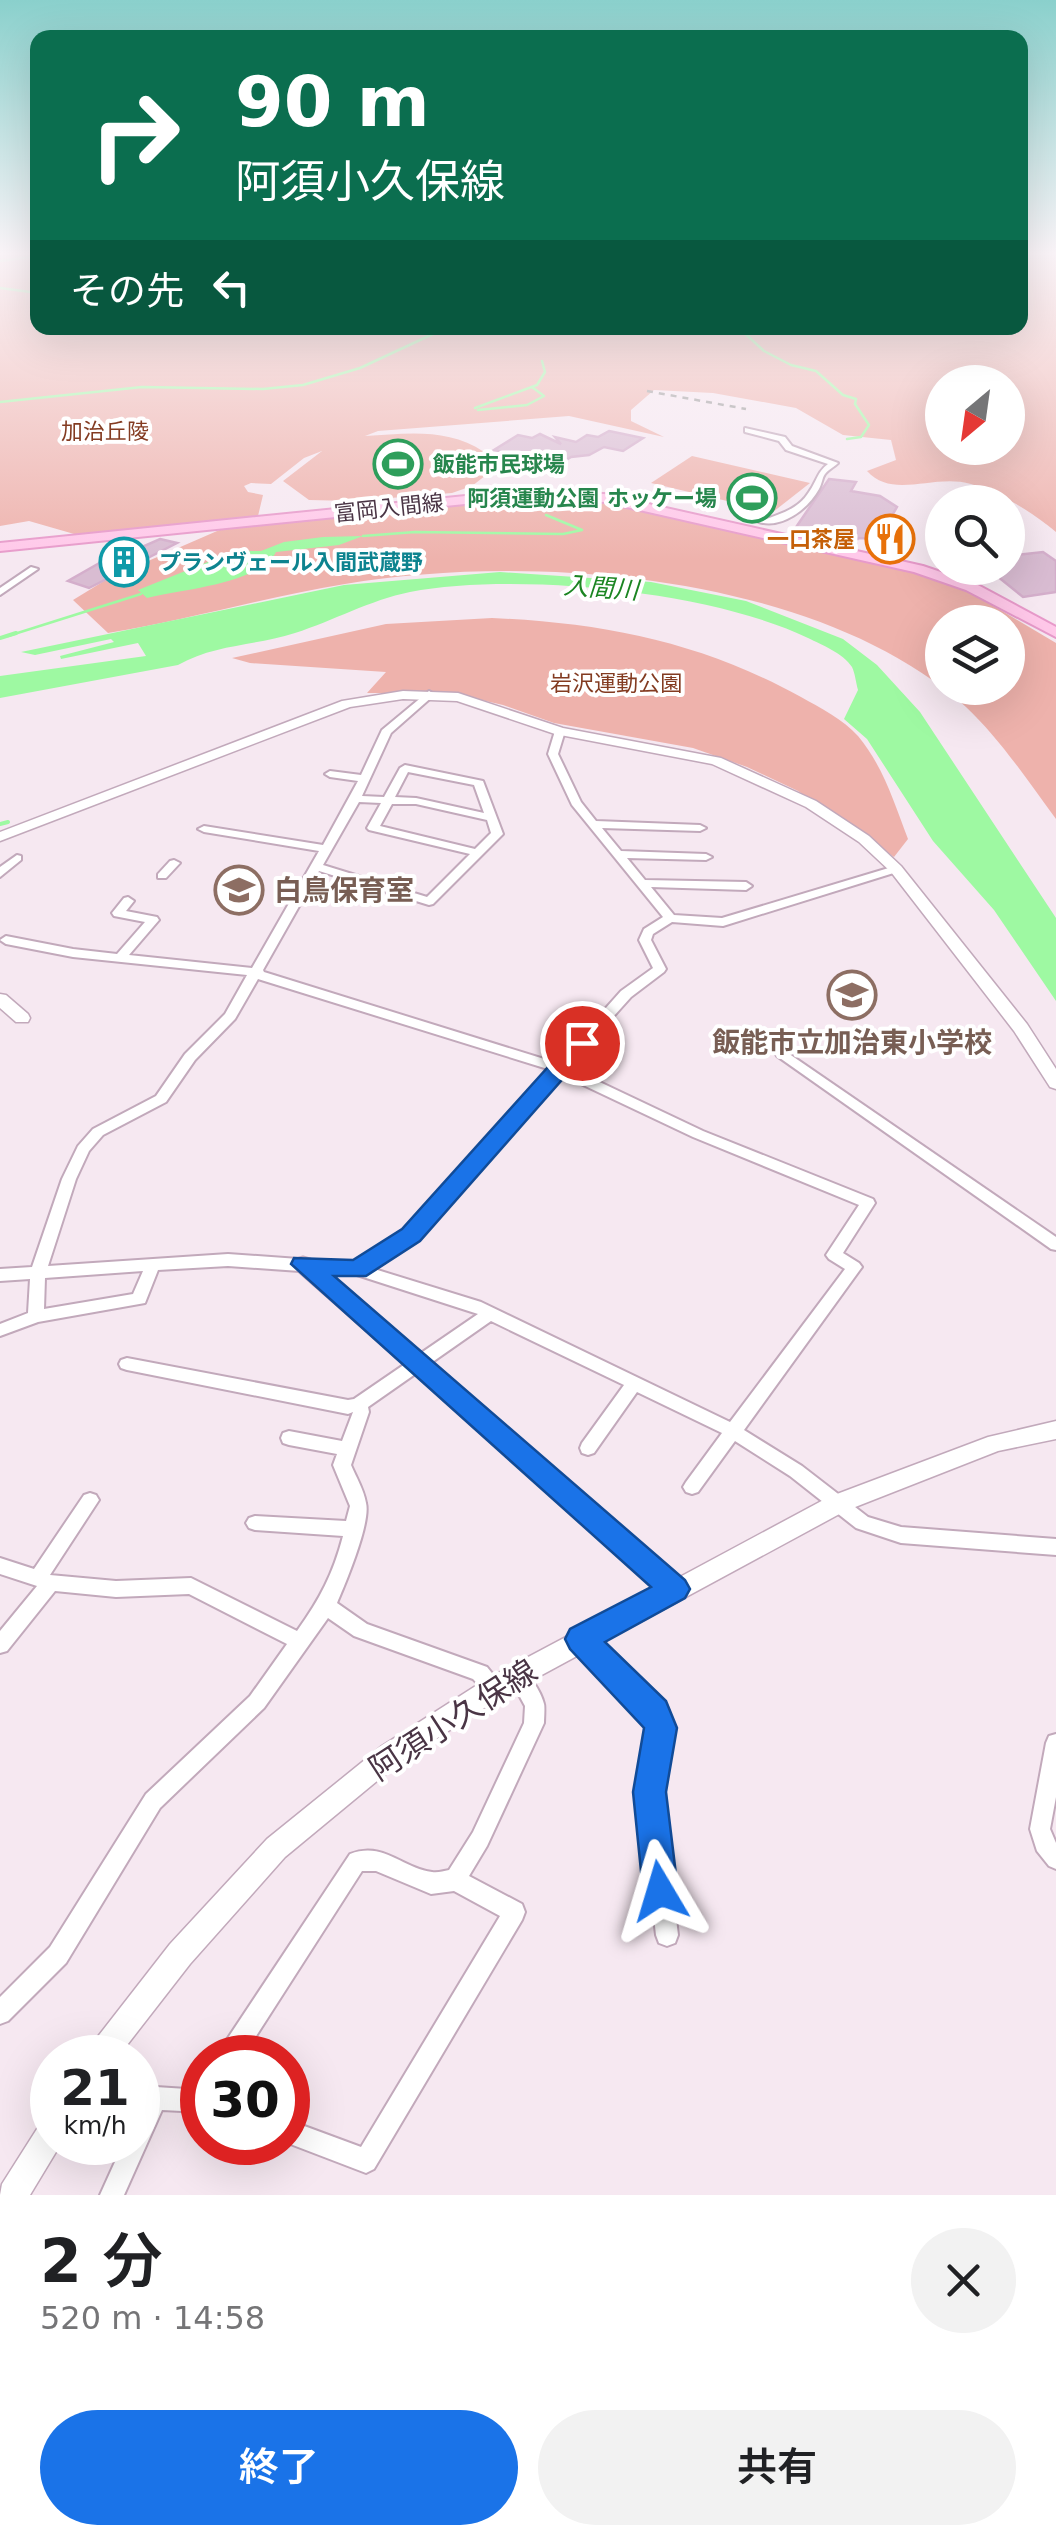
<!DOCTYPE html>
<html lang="ja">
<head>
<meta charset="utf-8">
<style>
	:root { --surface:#fff; --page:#f2f2f2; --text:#202124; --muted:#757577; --accent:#1a73e8 }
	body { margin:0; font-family:"DejaVu Sans","Noto Sans JP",sans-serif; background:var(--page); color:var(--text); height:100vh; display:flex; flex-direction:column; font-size:38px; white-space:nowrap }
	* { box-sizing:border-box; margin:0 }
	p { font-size:32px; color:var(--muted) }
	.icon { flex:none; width:55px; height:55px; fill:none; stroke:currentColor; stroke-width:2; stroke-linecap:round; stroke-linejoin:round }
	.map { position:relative; height:2195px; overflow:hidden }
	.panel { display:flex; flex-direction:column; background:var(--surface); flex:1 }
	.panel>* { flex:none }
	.banner { position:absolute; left:30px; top:30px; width:998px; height:305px; border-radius:20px; box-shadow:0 10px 40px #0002; background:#0b6e4f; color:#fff; overflow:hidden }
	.needle { width:65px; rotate:209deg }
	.fabs { position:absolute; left:925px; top:365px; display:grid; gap:20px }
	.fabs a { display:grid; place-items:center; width:100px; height:100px; border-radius:50%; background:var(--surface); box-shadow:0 10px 40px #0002; font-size:50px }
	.speed { position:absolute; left:30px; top:2035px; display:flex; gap:20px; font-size:50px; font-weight:700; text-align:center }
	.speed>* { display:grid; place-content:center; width:130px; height:130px; border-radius:50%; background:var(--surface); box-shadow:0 10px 40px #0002; line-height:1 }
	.speed small { font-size:25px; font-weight:400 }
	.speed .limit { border:15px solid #d22; background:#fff; color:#111 }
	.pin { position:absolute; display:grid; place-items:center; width:85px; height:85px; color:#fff; margin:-42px; border:5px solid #fff; border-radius:50%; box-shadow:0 2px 10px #0007 }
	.me { position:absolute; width:110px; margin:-55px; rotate:353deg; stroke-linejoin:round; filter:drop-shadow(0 0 8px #0008) }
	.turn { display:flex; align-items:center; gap:35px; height:210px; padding:0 40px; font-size:45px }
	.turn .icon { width:130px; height:130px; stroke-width:2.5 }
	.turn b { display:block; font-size:70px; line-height:85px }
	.then { display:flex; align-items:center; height:95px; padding:0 40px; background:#0003; gap:20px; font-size:38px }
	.round { display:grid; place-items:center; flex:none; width:105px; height:105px; border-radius:52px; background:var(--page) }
	.headline { display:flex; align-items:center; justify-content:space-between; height:170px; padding:0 40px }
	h1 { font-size:60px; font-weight:600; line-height:75px }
	.cta { display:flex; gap:20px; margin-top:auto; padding:20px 40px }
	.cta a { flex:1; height:115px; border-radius:60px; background:var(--accent); color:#fff; font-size:40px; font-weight:600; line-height:115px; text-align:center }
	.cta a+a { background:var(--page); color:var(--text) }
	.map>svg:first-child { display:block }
	.green { fill:#eeb2ac; fill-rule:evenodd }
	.water { fill:#9ef9a2 }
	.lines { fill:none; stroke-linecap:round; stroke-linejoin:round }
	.stream-far1 { stroke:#9ef9a2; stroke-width:2.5 }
	.stream { stroke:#9ef9a2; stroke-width:4 }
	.building { fill:#d9bcd2; stroke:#d4aecb; stroke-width:2.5 }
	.minor-casing { stroke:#c2a9bb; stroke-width:4 }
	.tertiary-casing { stroke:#c2a9bb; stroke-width:3 }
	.secondary-casing { stroke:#e79aca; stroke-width:4 }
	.minor { fill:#fff; fill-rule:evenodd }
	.tertiary { fill:#fff; fill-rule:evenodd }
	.secondary { fill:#ffc8e9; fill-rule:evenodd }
	.rail { stroke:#989898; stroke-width:2.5; stroke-dasharray:6 6; stroke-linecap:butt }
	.route { fill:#1a73e8; stroke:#114b97; stroke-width:2.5 }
	.labels { text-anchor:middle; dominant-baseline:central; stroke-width:8; stroke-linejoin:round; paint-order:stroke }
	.far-park-label { font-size:22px; fill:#833b21; stroke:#fff }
	.far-leisure-label { font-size:22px; font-weight:bold; fill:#27864d; stroke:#fff; text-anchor:start }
	.far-street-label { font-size:22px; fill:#4a3545; stroke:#fff }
	.far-food-label { font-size:22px; font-weight:bold; fill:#c56008; stroke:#fff; text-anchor:end }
	.far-culture-label { font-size:22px; font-weight:bold; fill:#0d838f; stroke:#fff; text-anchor:start }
	.far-water-label { font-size:25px; font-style:italic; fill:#1b8522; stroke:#fff }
	.education-label { font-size:28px; font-weight:bold; fill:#785e54; stroke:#fff; text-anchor:start }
	.near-street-label { font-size:32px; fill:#4a3545; stroke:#fff }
</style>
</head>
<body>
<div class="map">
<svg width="1056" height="2195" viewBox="0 0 1056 2195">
	<rect width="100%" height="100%" fill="#f6e8f1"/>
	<g class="green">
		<path d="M0 255H37L38 328H1020V255H1056V532C1033 513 1004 494 971 484 934 473 893 500 867 471L896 460 891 440 843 435 796 408 713 393 654 390 631 410V421L664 437 569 416 378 431 365 436C405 434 447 427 484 452L490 472 472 486 452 493 353 501 309 500 283 481 322 451 304 458 271 484 251 483 244 486 248 492 263 495 258 516 251 520 88 538 29 521 0 526ZM942 382H1008V448H942Z"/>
		<path d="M692 456 810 483 773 512 651 483Z"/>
		<path d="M518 499H602L917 574 972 593 1056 643V819C1028 781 1000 739 966 707 819 574 532 552 345 584 265 597 188 620 108 633L73 600 109 578 224 528ZM942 622H1008V688H942Z"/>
		<path d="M492 618C604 623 701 642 801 697 819 707 844 720 858 736 883 766 894 802 908 839L894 857 798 791 747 767 693 748 554 723 503 705 451 693H367L386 672 250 663 232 658 386 624Z"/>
	</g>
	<g class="water">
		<path d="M363 536 339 545 276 552C259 584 182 589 147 598L138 590 235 551H261L284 542 323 537Z"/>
		<path d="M500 572 651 582 746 601 843 639 877 665 920 712 1056 918V1001L994 910 933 841 867 739 844 719 858 690C856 683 855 673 852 667 843 653 822 645 808 638 711 591 516 572 410 592 370 600 333 621 295 633 255 646 215 644 178 665L0 698V676L146 656 138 643 61 659 60 656 114 642 111 639 35 655 21 652 344 585Z"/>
	</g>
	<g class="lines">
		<g class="stream-far1">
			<path d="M0 261 38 256"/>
			<path d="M0 288 38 293"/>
			<path d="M739 328 764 351 791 365 816 371 843 395 856 399 855 404 869 425 861 437 847 439"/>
			<path d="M0 402 142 387 263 389 303 385 360 368 433 334"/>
			<path d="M475 408 537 385 545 372 542 361"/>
			<path d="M478 410 527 405 544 396 532 387"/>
			<path d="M363 536 415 532 563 534 582 530 546 515"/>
			<path d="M8 636 141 594"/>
		</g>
		<g class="stream">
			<path d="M0 638 16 633"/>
			<path d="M0 824 8 822"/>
		</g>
	</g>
	<g class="building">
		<path d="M609 431 643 438 623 451 604 447 589 455 571 457 554 468 502 456 507 453 494 450 518 435 532 438 540 434 561 444 555 437 576 442 587 435 598 437Z"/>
		<path d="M829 479 856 482 851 491 880 496 897 507 878 539 858 538 855 544 792 533Z"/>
		<path d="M160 539 177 543 89 588 68 581 131 545 133 551Z"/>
		<path d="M1043 552 1056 561V592L1023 597 987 568H1008V556Z"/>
	</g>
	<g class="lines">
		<g class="minor-casing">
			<g id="minor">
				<path d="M745 428 785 437 792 446 838 463C834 467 829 469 825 474 822 478 822 484 819 489 808 509 782 529 759 522 778 514 797 511 809 492 817 481 817 472 828 464L786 450 779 441 745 432Z"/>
				<path d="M31 567 38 569 0 595V588Z"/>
				<path d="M429 691 434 694 433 696 391 733 362 796 384 797 400 768 405 765 483 781 503 834 433 904 429 905 319 871 263 970 264 972 557 1063 621 991 653 968 639 940 644 929 663 917 572 805 548 754 555 731 560 728 565 731 558 754 581 802 596 821 700 825 706 828 700 831 602 828 621 851 706 854 712 857 706 860 627 858 645 880 746 882 752 886 746 890 651 887 674 915 722 918 892 867H900V871L723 926 672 922 653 934 651 940 666 969 664 972 631 997 568 1067 703 1131 873 1199 875 1203 843 1253 859 1263 862 1267 859 1271 744 1430 802 1466 868 1517 901 1527 1056 1539V1555L901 1543 856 1528 790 1476 735 1441 698 1492 692 1494 686 1492 683 1487 686 1482 722 1433 637 1392 594 1453 588 1455 582 1453 580 1448 582 1443 624 1385 491 1321 368 1407 369 1412 351 1465C356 1477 364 1490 366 1503 371 1522 346 1582 337 1603L367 1624 487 1667 504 1688 501 1694 494 1697 487 1694 473 1679 354 1636 328 1618 264 1708 160 1808 66 1963 8 2021 0 2024V1997L50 1947 146 1794 250 1696 287 1644 189 1594 116 1597 55 1591 7 1651 0 1653V1631L37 1586 0 1574V1558L34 1569 84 1495 90 1493 96 1495 99 1500 50 1575 116 1581 191 1578 297 1631C320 1599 333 1574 343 1536L255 1530 249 1528 246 1523 249 1518 255 1516 346 1521 350 1506 333 1465 337 1454 289 1445 283 1443 281 1438 283 1433 289 1431 342 1441 353 1412 348 1414 127 1370 121 1368 119 1364 121 1360 127 1358 348 1400 354 1399 478 1314 357 1275 228 1266 158 1270 145 1303 38 1322 0 1336V1324L28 1313 30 1279 0 1281V1269L32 1267 62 1179 78 1146 93 1129 156 1096 185 1054 225 1014 247 975 73 957 6 944 0 940 6 936 73 949 117 954 145 922 114 916 112 913 124 898 128 897 134 901 126 911 157 917 159 920 129 955 252 968 319 851 204 832 198 829 204 826 323 845 358 781 330 777 325 774 330 771 361 775 382 730ZM408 772 474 785 484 813 416 798 395 797ZM359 802 381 803 367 828 369 830 470 854 427 897 323 865ZM392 804H416L487 820 491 833 475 849 380 826ZM258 979 551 1070 406 1231 354 1263 228 1254 48 1266 76 1179 89 1151 103 1135 166 1102 195 1060 235 1019ZM562 1075 693 1137 859 1205 826 1255 829 1259 845 1269 730 1422 481 1302 371 1268 416 1239ZM143 1271 133 1294 44 1309 45 1278Z"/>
				<path d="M17 855 21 856V860L0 877V867Z"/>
				<path d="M174 860 180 863 166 878H158V874L170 861Z"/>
				<path d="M782 1049 1056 1237V1250L1051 1249 777 1056 775 1053 777 1050Z"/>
				<path d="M581 1631 588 1633 661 1706 670 1728 660 1792 678 1935 675 1943 667 1946 659 1943 656 1935 640 1792 650 1728 646 1718 574 1645 572 1639 574 1633Z"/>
				<path d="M518 1666C528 1672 541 1691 544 1704 545 1706 544 1721 544 1723L487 1846 469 1876 522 1904 525 1912 522 1920 374 2169 366 2173 285 2142H288V2120L361 2147 500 1916 454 1891 431 1894 376 1871H362L242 2058H217L220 2050 350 1854C384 1841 403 1869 432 1872 438 1873 443 1871 449 1870L473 1832 524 1723 525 1706 508 1675 511 1669Z"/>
				<path d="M1056 1734V1797L1050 1829 1056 1843V1869L1049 1866 1037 1851 1030 1829 1046 1743 1049 1736Z"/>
				<path d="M156 2087 202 2090V2112L162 2110 124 2195H100L124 2142H138V2113L148 2090Z"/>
			</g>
		</g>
		<g class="tertiary-casing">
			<g id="tertiary">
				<path d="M403 691 458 693 563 728 721 758 816 801 869 836 901 866 1027 1024 1056 1069V1089L1050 1087 1014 1031 891 872 859 842 806 807 712 764 555 734 457 701 403 699 350 707 0 841V832L342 701Z"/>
				<path d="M0 994 6 995 28 1014 30 1018 28 1022H16L0 1008Z"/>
				<path d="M303 1257 310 1259 678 1578 829 1497 988 1437 1056 1421V1439L998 1451 845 1511 503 1696 400 1762 285 1857 190 1964 117 2058H85L89 2048 170 1944 267 1839 382 1746 485 1680 658 1588 296 1269 293 1264 296 1259Z"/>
				<path d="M52 2116V2142H62L30 2195H0L2 2184 42 2121Z"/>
			</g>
		</g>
		<g class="secondary-casing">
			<path id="secondary" d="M514 491 604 494 923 566 976 584 1056 627V637L966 590 914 572 604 502 514 499 0 551V543Z"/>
		</g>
		<use href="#minor" class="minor"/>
		<use href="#tertiary" class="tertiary"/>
		<use href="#secondary" class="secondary"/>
		<path class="rail" d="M647 391 746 409"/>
	</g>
	<linearGradient id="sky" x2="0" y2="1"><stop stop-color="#8ad0cc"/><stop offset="0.45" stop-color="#fbf5f9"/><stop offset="1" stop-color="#fbf5f9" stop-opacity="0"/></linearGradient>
	<rect width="1056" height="562" fill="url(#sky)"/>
	<path class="route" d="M582 1036 593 1043 590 1048 420 1241 366 1276H334L685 1580 690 1589 685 1598 605 1642 666 1701 677 1728 666 1792 678 1891 673 1903 660 1908 648 1903 643 1891 633 1792 644 1728 570 1649 565 1639 570 1629 651 1587 291 1264 294 1258 353 1260 402 1229 574 1038Z"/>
	<defs>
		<g id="stadium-ring" transform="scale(2.5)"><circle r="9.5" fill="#fff" stroke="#2e9e5b" stroke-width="1.5"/><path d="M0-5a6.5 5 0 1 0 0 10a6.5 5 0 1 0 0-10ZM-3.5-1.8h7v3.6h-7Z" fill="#2e9e5b"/></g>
		<g id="restaurant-ring" transform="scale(2.5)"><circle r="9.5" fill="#fff" stroke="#e8710a" stroke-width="1.5"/><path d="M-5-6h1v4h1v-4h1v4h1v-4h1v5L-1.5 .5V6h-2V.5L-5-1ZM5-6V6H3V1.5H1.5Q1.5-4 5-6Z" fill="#e8710a"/></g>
		<g id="building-ring" transform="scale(2.5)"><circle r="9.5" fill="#fff" stroke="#0f9aa8" stroke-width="1.5"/><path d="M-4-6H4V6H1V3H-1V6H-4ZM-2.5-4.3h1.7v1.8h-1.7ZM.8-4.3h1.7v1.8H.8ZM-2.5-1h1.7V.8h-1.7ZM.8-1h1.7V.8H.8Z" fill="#0f9aa8"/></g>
		<g id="school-ring" transform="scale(2.5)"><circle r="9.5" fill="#fff" stroke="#8d6e63" stroke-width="1.5"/><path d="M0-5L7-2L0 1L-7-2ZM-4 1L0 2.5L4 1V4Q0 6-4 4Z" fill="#8d6e63"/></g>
	</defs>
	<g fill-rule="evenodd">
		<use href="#stadium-ring" x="398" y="464"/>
		<use href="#stadium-ring" x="752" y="498"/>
		<use href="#restaurant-ring" x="890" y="539"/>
		<use href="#building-ring" x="124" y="562"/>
		<use href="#school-ring" x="239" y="890"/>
		<use href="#school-ring" x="852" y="995"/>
	</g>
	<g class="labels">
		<g class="far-park-label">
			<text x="105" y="431">加治丘陵</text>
			<text x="616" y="683">岩沢運動公園</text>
		</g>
		<g class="far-leisure-label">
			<text x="433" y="464">飯能市民球場</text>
			<text x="717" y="498" text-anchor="end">阿須運動公園 ホッケー場</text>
		</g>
		<g class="far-street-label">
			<text transform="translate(389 508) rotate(-6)">富岡入間線</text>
		</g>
		<g class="far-food-label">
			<text x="855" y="539">一口茶屋</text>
		</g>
		<g class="far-culture-label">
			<text x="159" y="562">プランヴェール入間武蔵野</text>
		</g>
		<g class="far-water-label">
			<text transform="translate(601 588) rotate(4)">入間川</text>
		</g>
		<g class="education-label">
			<text x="274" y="890">白鳥保育室</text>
			<text x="852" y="1042" text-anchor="middle">飯能市立加治東小学校</text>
		</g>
		<g class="near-street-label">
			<text transform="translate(453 1720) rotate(-33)">阿須小久保線</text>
		</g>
	</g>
</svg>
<div class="fabs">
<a><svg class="needle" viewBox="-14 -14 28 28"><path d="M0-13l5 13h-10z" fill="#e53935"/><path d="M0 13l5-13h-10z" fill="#757577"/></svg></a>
<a><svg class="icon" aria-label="search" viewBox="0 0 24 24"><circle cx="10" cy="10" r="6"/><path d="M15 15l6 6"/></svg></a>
<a><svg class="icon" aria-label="layers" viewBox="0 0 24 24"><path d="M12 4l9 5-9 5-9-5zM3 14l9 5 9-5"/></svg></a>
</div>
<div class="speed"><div>21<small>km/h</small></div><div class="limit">30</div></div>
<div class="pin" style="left:582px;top:1043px;background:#d93025"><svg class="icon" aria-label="arrive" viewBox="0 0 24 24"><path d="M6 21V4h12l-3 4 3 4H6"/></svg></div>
<svg class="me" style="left:660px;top:1891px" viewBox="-20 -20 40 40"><path d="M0-17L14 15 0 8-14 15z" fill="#1a73e8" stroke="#fff" stroke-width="4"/></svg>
<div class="banner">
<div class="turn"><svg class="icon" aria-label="right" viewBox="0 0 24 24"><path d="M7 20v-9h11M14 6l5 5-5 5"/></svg><div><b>90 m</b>阿須小久保線</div></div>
<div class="then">その先<svg class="icon" aria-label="left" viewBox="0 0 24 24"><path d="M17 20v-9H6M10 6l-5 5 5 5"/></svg></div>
</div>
</div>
<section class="panel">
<div class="headline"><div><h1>2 分</h1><p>520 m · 14:58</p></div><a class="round"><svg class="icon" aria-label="close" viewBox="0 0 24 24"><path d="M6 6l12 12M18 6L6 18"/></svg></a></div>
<div class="cta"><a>終了</a><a>共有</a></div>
</section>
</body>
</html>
